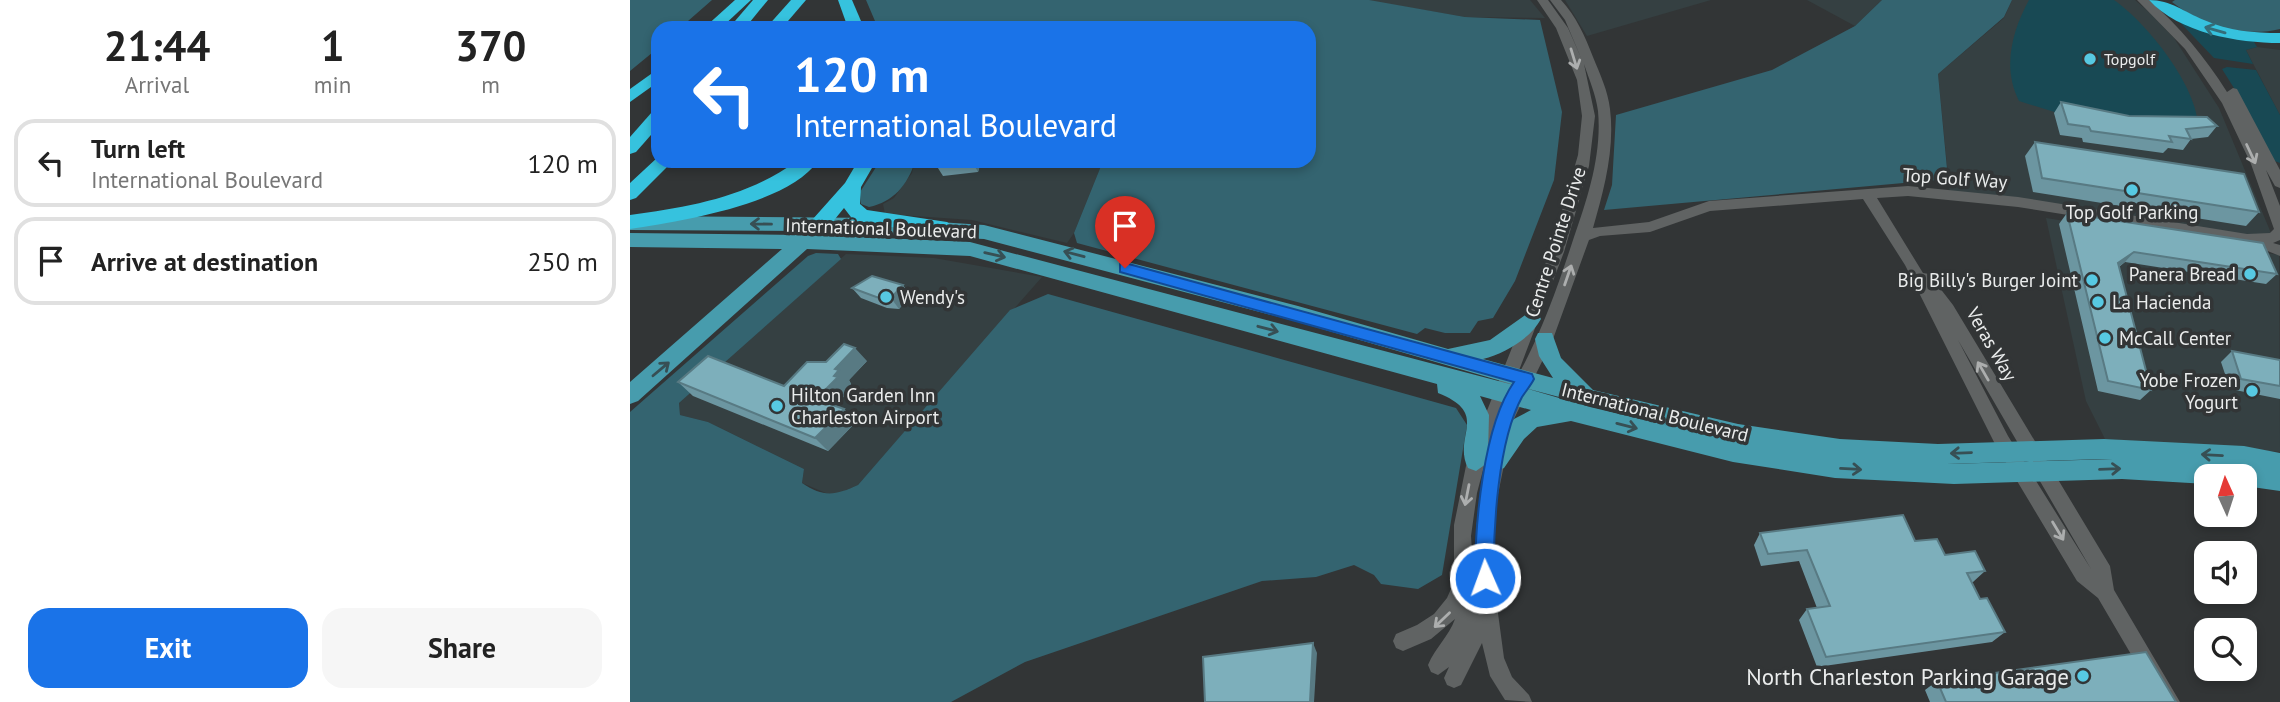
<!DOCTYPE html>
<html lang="en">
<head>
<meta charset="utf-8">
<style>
	:root { --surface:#fff; --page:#f6f6f6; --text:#222; --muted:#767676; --line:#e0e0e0; --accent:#1a73e8 }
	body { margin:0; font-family:"PT Sans",sans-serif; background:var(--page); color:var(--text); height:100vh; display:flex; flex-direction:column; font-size:26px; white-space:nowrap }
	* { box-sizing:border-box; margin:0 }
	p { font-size:23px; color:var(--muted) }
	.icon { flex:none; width:38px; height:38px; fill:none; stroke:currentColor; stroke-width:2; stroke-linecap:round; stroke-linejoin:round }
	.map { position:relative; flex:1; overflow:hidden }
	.panel { display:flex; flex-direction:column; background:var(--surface); width:630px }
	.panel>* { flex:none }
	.top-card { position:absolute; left:21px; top:21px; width:665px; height:147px; border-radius:21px; box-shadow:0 4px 10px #0003; background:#1a73e8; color:#fff; overflow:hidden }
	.needle { width:46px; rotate:357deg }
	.tools { position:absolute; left:1564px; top:464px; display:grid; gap:14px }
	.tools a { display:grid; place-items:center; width:63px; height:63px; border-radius:14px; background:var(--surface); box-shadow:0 4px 10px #0003; font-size:35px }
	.pin { position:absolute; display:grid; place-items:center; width:60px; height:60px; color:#fff; margin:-72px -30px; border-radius:50% 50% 50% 0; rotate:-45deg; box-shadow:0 0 7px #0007 }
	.pin .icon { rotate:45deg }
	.me { position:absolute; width:77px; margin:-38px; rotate:358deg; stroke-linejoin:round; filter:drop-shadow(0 0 5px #0008) }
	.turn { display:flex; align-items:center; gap:24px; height:147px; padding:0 28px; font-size:32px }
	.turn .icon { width:91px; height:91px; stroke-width:2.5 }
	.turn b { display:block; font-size:49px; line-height:60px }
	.eta { display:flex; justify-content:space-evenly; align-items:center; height:119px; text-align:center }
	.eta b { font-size:42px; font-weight:700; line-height:49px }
	.cta { display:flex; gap:14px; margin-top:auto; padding:14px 28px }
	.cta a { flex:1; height:80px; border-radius:21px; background:var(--accent); color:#fff; font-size:28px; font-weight:700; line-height:80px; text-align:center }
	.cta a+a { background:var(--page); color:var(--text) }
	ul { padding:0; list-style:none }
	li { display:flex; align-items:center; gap:21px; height:88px; margin:0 14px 10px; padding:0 14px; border:4px solid var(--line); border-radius:21px }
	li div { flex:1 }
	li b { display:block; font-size:26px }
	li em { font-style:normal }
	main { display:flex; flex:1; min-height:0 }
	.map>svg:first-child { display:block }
	.built { fill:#354042 }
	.green { fill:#184954 }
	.forest { fill:#346470 }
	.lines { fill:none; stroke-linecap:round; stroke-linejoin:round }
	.minor { fill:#606363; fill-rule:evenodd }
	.major { fill:#479cad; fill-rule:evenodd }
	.highway { fill:#36c2de; fill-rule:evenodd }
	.wall { fill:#6c96a1 }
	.shaded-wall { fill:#587a83 }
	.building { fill:#7dafbb; stroke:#587a83; stroke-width:2 }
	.oneway { stroke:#346d79 }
	.oneway2 { stroke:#acaeae }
	.oneway3 { stroke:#374f54 }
	.route { fill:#1a73e8; stroke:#114b97; stroke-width:2 }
	.poi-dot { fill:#57c9e2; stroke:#323536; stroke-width:2.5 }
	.labels { text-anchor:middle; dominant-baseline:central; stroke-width:7; stroke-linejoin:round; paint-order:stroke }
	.far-poi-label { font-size:16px; fill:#eaecec; stroke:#323536; text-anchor:start }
	.street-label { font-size:19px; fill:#eaecec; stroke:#323536 }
	.poi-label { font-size:19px; fill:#eaecec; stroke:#323536; text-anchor:start }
	.near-poi-label { font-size:23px; fill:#eaecec; stroke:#323536; text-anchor:end }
</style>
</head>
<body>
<main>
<section class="panel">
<div class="eta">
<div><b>21:44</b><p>Arrival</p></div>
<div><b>1</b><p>min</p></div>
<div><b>370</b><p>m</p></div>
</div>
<ul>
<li><svg class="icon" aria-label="left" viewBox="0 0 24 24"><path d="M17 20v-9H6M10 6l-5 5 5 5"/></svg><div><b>Turn left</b><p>International Boulevard</p></div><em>120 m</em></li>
<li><svg class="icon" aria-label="arrive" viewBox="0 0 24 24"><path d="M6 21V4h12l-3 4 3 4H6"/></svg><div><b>Arrive at destination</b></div><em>250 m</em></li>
</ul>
<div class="cta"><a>Exit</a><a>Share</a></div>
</section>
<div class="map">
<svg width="1650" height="702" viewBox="0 0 1650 702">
	<rect width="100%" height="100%" fill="#323536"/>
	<g class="built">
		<path d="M735 0H900L915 18 835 17Z"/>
		<path d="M935 0H1081L957 36Z"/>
		<path d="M1177 0H1252L1225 26Z"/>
		<path d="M1382 0H1505L1520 13 1544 38 1589 108 1643 238 1320 195 1308 74 1374 18Z"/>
		<path d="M1627 47 1650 50V115L1616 50Z"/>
		<path d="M285 161H473L444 233 437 243 342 220 255 214 253 204 264 198 282 173Z"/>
		<path d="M1416 218 1649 255 1650 452 1475 439 1456 401Z"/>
		<path d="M216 254 304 258 412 277 228 485 203 496 172 483 174 469 78 422 50 415 49 403Z"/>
	</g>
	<g class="green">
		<path d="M1399 0H1484C1517 23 1568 87 1568 128L1447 119 1389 101C1372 68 1382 31 1399 0Z"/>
		<path d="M1542 14 1623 40 1627 47 1616 50 1623 64 1584 58Z"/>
		<path d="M1597 67 1626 70 1650 115V163L1642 160 1609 96 1592 69Z"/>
	</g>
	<g class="forest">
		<path d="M0 0H82L50 28H28V48L0 71Z"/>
		<path d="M236 0H739L835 17 910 20 932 112 924 180 885 281 863 318 848 321 840 333H815L795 328 787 334 447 243 444 233 473 161H679V28H248Z"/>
		<path d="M1252 0H1382L1374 17 1308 74 1318 179 974 210 982 185 986 115 1142 70 1225 26Z"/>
		<path d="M1545 0H1650V29C1613 38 1571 25 1542 2Z"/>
		<path d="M250 161H285C278 185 263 202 239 207L231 204 230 192Z"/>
		<path d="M186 253 208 254 211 259 49 403 50 415 78 422 174 469 172 483C194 498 206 495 228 485L380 310 418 294 826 408 837 425 812 575 788 589 751 584 744 575 724 565 686 577 632 581 395 662 321 702H0V412L178 256Z"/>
	</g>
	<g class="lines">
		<path class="minor" d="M907 0H918L938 28 952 60 935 20 920 0H931C946 16 955 36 963 57 970 74 978 91 980 109 985 149 974 190 963 228L1019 222 1079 201 1278 186 1388 197 1617 234 1640 233 1644 229 1621 164 1592 103 1555 49 1507 0H1519C1550 27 1575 57 1597 92L1603 88 1607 89 1650 170V188L1645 186 1636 170 1650 206V240L1643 243 1650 245V256L1620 244 1388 207 1278 196 1247 198 1293 273 1299 274 1323 305 1480 566 1484 590 1550 702H1529L1468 598 1447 581 1366 446 1275 265 1233 199 1080 211 1020 232 970 236 959 240 923 339 883 421 866 504 863 576 874 658 882 677 899 695 902 702 875 700 860 676 852 643 831 685 824 688 817 685 814 678 819 667 808 675 801 672 798 665C805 648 819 636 825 619L801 639 773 651 766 648 763 641 766 634 787 625 804 614 817 598 824 582V525L837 461 920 252 948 155 952 116 947 80 926 28ZM954 64C959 79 966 95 968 111 972 154 958 197 944 237 928 286 911 335 885 381L934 252 959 166 965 116ZM1328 340 1461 569 1378 436ZM858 451 846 528V608L841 536 847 493Z"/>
		<path class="major" d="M0 216 248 218 354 225 668 306 818 349 860 340 901 311 908 313 911 319C900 339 875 353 853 359L923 378 909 356 905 339 908 333H922L931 358 963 390 1108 424 1210 439 1308 444 1474 439 1614 446 1650 453V491L1615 486V476H1577V484L1492 479 1324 484 1205 478 1103 462 941 421 907 427 894 439 874 468 866 471 856 464 846 471 838 468C822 436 861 414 808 393L807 384 340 256 177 249 8 401 0 404V382L152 249 0 247V233L168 235 173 231 0 230ZM185 231 354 239 668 322 960 407 1039 426 340 242 188 235ZM850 396 901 410 884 419 858 453 859 415ZM1474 459H1483L1317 464Z"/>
		<g class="highway">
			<path d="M105 0H121L91 28H74Z"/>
			<path d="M123 0H138L115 28H99Z"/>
			<path d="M161 0H176L152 28H136Z"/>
			<path d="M208 0H222L234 28H218Z"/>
			<path d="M1519 0C1541 0 1554 12 1574 20 1599 31 1624 33 1650 33V43C1608 43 1549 33 1519 0Z"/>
			<path d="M28 69V82L0 102V89Z"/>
			<path d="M28 111V127L6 152 0 154V137L22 112Z"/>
			<path d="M28 157V161H43L6 198 0 200V183Z"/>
			<path d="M167 161H188C157 205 50 221 0 229V215C60 207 117 197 167 161Z"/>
			<path d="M228 161H246L231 187 230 204 237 210 317 222 326 229 324 234 317 236 231 222 224 221 214 208 196 230H182L180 225 182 220 215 183Z"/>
		</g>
	</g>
	<g class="wall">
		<path d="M1431 102 1499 116 1587 126 1578 137 1561 139 1553 150 1538 148 1533 153 1453 142 1452 138 1430 135 1424 113Z"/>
		<path d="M1405 142 1629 212 1616 226 1403 192 1395 156Z"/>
		<path d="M307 161H350L351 162 348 172 313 176 306 165Z"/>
		<path d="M384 161H408V163L386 165Z"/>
		<path d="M1437 213 1647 274 1636 284 1495 262 1489 267 1521 390 1510 400 1468 391 1429 224Z"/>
		<path d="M273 285 280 296 269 309 257 308 231 298 222 288Z"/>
		<path d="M1602 351 1650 360V399L1600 389 1591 362Z"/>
		<path d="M237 361 219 380 221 384 217 388 220 390 205 406 214 409 226 422 198 451 63 396 48 382 154 386Z"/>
		<path d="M1130 533 1285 541 1315 555 1355 571 1343 582H1341L1350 599 1375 632 1362 642 1187 667 1169 620 1177 609 1187 608 1169 561 1131 566 1124 545Z"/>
		<path d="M1307 681 1546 702H1300L1295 690Z"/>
	</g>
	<g class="shaded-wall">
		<path d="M342 161H350L351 162 348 172Z"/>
		<path d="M1504 252 1495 262 1479 274 1488 263Z"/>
		<path d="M273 285 280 296 269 309 261 298Z"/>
		<path d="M225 348 237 361 219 380 221 384 217 388 220 390 199 412 186 399 204 376 205 369Z"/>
		<path d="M214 409 226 422 198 451 185 438Z"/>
		<path d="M683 643 687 653 684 702H680Z"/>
	</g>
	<g class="building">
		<path d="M1431 102 1499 116 1577 117 1587 126 1556 129 1561 139 1539 136 1542 142 1461 131 1459 127 1438 124Z"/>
		<path d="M1405 142 1614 174 1629 212 1412 178Z"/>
		<path d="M307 161H342L306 165Z"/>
		<path d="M1437 213 1633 243 1647 274 1504 252 1488 263 1521 390 1478 381Z"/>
		<path d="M242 276 273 285 261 298H249L222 288Z"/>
		<path d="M214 344 225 348 205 369 209 370 204 376 208 377 186 399 214 409 185 438 48 382 78 356 154 386 177 362H196Z"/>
		<path d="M1602 351 1650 360V386L1611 379Z"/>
		<path d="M1273 515 1285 541 1307 539 1315 555 1345 551 1355 571 1337 573 1350 599 1357 598 1375 632 1196 657 1177 609 1200 606 1177 550 1138 554 1130 533Z"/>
		<path d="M683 643 680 702H575L573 657Z"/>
		<path d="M1516 652 1546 702H1316L1307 681Z"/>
	</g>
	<defs><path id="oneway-shaft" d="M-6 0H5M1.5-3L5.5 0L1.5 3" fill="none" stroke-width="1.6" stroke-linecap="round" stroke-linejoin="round" transform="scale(1.75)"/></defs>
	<use class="oneway" href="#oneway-shaft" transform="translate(1585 30) rotate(-164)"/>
	<g class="oneway2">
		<use href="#oneway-shaft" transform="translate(944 59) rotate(73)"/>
		<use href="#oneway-shaft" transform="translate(1621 154) rotate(65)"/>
		<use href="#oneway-shaft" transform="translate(938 275) rotate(-71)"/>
		<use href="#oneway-shaft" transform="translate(1353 371) rotate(-120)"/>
		<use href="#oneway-shaft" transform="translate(837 495) rotate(101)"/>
		<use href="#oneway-shaft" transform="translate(1428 531) rotate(59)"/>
		<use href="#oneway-shaft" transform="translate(812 620) rotate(136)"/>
	</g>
	<g class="oneway3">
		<use href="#oneway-shaft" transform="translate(131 224) rotate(-179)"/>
		<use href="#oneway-shaft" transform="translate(444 254) rotate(-165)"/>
		<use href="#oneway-shaft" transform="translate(365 255) rotate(13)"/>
		<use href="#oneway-shaft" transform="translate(638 329) rotate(15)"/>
		<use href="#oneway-shaft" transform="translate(31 369) rotate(-40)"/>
		<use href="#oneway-shaft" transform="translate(997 426) rotate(14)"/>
		<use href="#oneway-shaft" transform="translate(1331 453) rotate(178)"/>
		<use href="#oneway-shaft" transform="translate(1582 455) rotate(-177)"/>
		<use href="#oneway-shaft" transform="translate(1221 469) rotate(3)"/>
		<use href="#oneway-shaft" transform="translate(1480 469) rotate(-2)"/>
	</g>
	<path class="route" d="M495 263 902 374 904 379C901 385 896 391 892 397 868 441 863 528 864 578L861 584 855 587 848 584 845 578C845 524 853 426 884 382L490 272V264Z"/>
	<g class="poi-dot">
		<circle cx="1460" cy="59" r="7"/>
		<circle cx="1502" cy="190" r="7"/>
		<circle cx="1620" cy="274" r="7"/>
		<circle cx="1462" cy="280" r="7"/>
		<circle cx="256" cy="297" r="7"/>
		<circle cx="1468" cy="302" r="7"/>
		<circle cx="1475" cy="338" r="7"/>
		<circle cx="1622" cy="391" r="7"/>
		<circle cx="147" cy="406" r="7"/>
		<circle cx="1453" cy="676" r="7"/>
	</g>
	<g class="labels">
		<g class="far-poi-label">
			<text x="1474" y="59">Topgolf</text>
		</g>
		<g class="street-label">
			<text transform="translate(1325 178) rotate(4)">Top Golf Way</text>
			<text transform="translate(251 228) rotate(2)">International Boulevard</text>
			<text transform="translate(925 242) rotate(-72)">Centre Pointe Drive</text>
			<text transform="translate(1362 344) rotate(60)">Veras Way</text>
			<text transform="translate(1025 412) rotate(14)">International Boulevard</text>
		</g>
		<g class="poi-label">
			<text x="1502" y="212" text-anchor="middle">Top Golf Parking</text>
			<text x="1606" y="274" text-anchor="end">Panera Bread</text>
			<text x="1448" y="280" text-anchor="end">Big Billy's Burger Joint</text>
			<text x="270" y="297">Wendy's</text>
			<text x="1482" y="302">La Hacienda</text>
			<text x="1489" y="338">McCall Center</text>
			<text x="1608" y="380" text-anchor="end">Yobe Frozen<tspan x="1608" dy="22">Yogurt</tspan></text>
			<text x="161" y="395">Hilton Garden Inn<tspan x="161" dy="22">Charleston Airport</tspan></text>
		</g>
		<g class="near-poi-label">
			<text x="1439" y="676">North Charleston Parking Garage</text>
		</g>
	</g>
</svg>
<div class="tools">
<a><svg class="needle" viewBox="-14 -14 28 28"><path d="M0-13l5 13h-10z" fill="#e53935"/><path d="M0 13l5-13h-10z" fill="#767676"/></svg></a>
<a><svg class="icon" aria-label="sound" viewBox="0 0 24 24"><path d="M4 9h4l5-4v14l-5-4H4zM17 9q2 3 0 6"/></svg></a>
<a><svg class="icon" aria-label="search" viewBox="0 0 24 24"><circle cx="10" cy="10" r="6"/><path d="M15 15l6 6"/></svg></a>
</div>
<div class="pin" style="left:495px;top:268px;background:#d93025"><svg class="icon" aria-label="arrive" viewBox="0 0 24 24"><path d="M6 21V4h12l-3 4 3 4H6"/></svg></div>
<svg class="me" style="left:855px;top:578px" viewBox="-20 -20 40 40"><circle r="17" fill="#1a73e8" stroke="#fff" stroke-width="3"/><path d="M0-11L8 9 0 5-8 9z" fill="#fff"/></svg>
<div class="top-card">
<div class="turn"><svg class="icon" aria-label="left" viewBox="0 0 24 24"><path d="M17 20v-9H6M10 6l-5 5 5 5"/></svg><div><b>120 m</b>International Boulevard</div></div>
</div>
</div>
</main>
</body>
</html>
